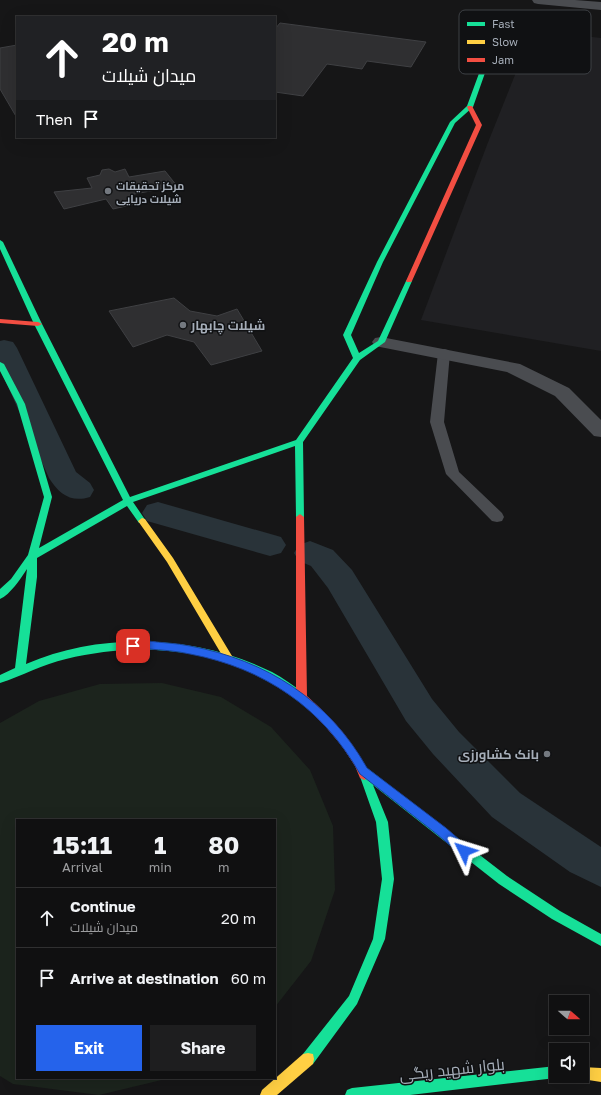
<!DOCTYPE html>
<html lang="en">
<head>
<meta charset="utf-8">
<style>
	:root { --surface:#101011; --page:#1e1e1f; --text:#f1f3f6; --muted:#9c9d9f; --line:#303031; --accent:#2563eb }
	body { margin:0; font-family:"Golos Text",Cairo,sans-serif; background:var(--page); color:var(--text); height:100vh; display:flex; flex-direction:column; font-size:15px; white-space:nowrap }
	* { box-sizing:border-box; margin:0 }
	p { font-size:13px; color:var(--muted) }
	.icon { flex:none; width:22px; height:22px; fill:none; stroke:currentColor; stroke-width:2; stroke-linecap:round; stroke-linejoin:round }
	.map { position:relative; flex:1; overflow:hidden }
	.drawer { position:absolute; left:16px; top:819px; width:260px; height:260px; display:flex; flex-direction:column; background:var(--surface); border-radius:0px; box-shadow:0 4px 16px #0002,0 0 0 1px var(--line) }
	.drawer>* { flex:none }
	.guide { position:absolute; left:16px; top:16px; width:260px; height:122px; border-radius:0px; box-shadow:0 4px 16px #0002,0 0 0 1px var(--line); background:#202124; color:#fff; overflow:hidden }
	.needle { width:26px; rotate:110deg }
	.buttons { position:absolute; left:549px; top:995px; display:grid; gap:8px }
	.buttons a { display:grid; place-items:center; width:40px; height:40px; border-radius:0px; background:var(--surface); box-shadow:0 4px 16px #0002,0 0 0 1px var(--line); font-size:20px }
	.pin { position:absolute; display:grid; place-items:center; width:34px; height:34px; color:#fff; margin:-17px; border-radius:8px; box-shadow:0 2px 6px #0006 }
	.me { position:absolute; width:44px; margin:-22px; rotate:311deg; stroke-linejoin:round; filter:drop-shadow(0 0 3px #0008) }
	.turn { display:flex; align-items:center; gap:14px; height:84px; padding:0 20px; font-size:18px }
	.turn .icon { width:52px; height:52px; stroke-width:2.5 }
	.turn b { display:block; font-size:28px; line-height:34px }
	.then { display:flex; align-items:center; height:38px; padding:0 20px; background:#0003; gap:8px; font-size:15px }
	.eta { display:flex; justify-content:space-evenly; align-items:center; height:68px; text-align:center }
	.eta b { font-size:24px; font-weight:700; line-height:28px }
	.primary-button { display:flex; gap:8px; margin-top:auto; padding:8px 20px }
	.primary-button a { flex:1; height:46px; border-radius:0px; background:var(--accent); color:#fff; font-size:16px; font-weight:700; line-height:46px; text-align:center }
	.primary-button a+a { background:var(--page); color:var(--text) }
	ul { padding:0; list-style:none }
	li { display:flex; align-items:center; gap:12px; height:60px; padding:0 20px; border-top:1px solid var(--line) }
	li div { flex:1 }
	li b { display:block; font-size:15px }
	li em { font-style:normal }
	.map>svg:first-child { display:block }
	.built { fill:#202023 }
	.green { fill:#1c241d }
	.lines { fill:none; stroke-linecap:round; stroke-linejoin:round }
	.canal { fill:#293339; fill-rule:evenodd }
	.building { fill:#2f2f31; stroke:#3f4043 }
	.lane { fill:#4a4c50; fill-rule:evenodd }
	.street { fill:#4a4c50; fill-rule:evenodd }
	.fast { fill:#16e098; fill-rule:evenodd }
	.slow { fill:#ffcf43; fill-rule:evenodd }
	.jam { fill:#f24e42; fill-rule:evenodd }
	.route { fill:#2563eb; stroke:#184099 }
	.poi-dot { fill:#747980; stroke:#101113; stroke-width:1.5 }
	.labels { text-anchor:middle; dominant-baseline:central; stroke-width:3; stroke-linejoin:round; paint-order:stroke }
	.far-poi-label { font-size:11px; font-weight:bold; fill:#a6aeb9; stroke:#101113; text-anchor:start }
	.poi-label { font-size:13px; font-weight:bold; fill:#a6aeb9; stroke:#101113; text-anchor:start }
	.near-street-label { font-size:16px; fill:#a6aeb9; stroke:#101113 }
	.key { fill:#101113; stroke:#3d4045; stroke-width:1 }
	.key-label { font-size:11px; fill:#a6aeb9 }
</style>
</head>
<body>
<div class="map">
<svg width="601" height="1095" viewBox="0 0 601 1095">
	<rect width="100%" height="100%" fill="#161617"/>
	<path class="built" d="M533 30 601 38V351L421 320 487 145Z"/>
	<path class="green" d="M162 683 221 697 271 727 310 770 333 826 335 890 311 961 275 1007V820H17V1078H170L99 1095 13 1084 0 1076V723L39 701 100 684Z"/>
	<g class="lines">
		<g class="canal">
			<path d="M4 340 13 342 17 348 76 472 90 483 94 490 90 497C71 503 59 494 49 478L0 369V341Z"/>
			<path d="M158 502 281 537 286 545 281 553 270 556 147 521 142 513 147 505Z"/>
			<path d="M310 541 333 550 352 570 432 699 459 732 520 793 601 847V887L570 872 492 817 433 754 406 721 328 588 311 566 299 561 294 553 299 545Z"/>
		</g>
	</g>
	<g class="building">
		<path d="M280 23 426 42 411 67 367 61 362 69 327 64 303 96 275 92V29Z"/>
		<path d="M17 45V118L0 89V48Z"/>
		<path d="M109 169 115 172 125 169 129 177 165 171 177 186 129 195 135 204 113 209 106 199 64 209 54 192 92 188 87 178 100 175 102 170Z"/>
		<path d="M174 298 190 311 217 316 237 309 262 351 211 365 194 342 167 335 133 347 109 311Z"/>
	</g>
	<g class="lines">
		<path class="lane" d="M444 349 448 350 450 353 444 422 459 472 502 513 504 517 502 521 497 522 492 521 446 474 430 422 438 353 440 350Z"/>
		<g class="street">
			<path d="M532 0H575L601 2V10L538 4 534 3Z"/>
			<path d="M381 337 520 364 569 388 601 420V437L594 436 555 396 507 372 375 346 372 342 375 338Z"/>
		</g>
		<g class="fast">
			<path d="M492 38 497 39 473 107 455 123 383 262 351 335 359 353 378 341 406 281 407 280H411L412 281 385 342 360 360 303 442 304 517 303 519 300 520 296 517 295 446 133 502 146 521 145 523H139L127 506 37 558V577L26 664C103 631 197 635 272 672 283 678 294 686 305 694L306 697 305 700 301 701 297 700C287 692 276 684 265 678 203 647 132 643 66 659 43 664 22 676 0 683V675L15 668 27 569C21 578 10 595 0 599V589L11 579 28 555 44 497 17 404 0 371V362L4 364 25 404 52 497 39 548 123 500 34 324 0 249V240L3 242 42 324 130 497 296 440 353 358 343 335 377 262 450 122 467 106Z"/>
			<path d="M363 766 367 768 507 876 560 911 601 934V946L552 919 499 884 373 785 388 822 394 879 385 939 357 1004 313 1064 308 1065 303 1064 302 1059 303 1054 349 996 373 939 382 879 376 822 358 771 359 768Z"/>
			<path d="M556 1066V1076H561L556 1078 410 1095H345L347 1090 352 1088Z"/>
		</g>
		<g class="slow">
			<path d="M142 518 145 519 173 558 232 656 234 659 232 662 229 663 226 662 167 562 138 521Z"/>
			<path d="M308 1053 313 1054 314 1059 313 1064 277 1095H260L262 1090 303 1054Z"/>
			<path d="M582 1067 601 1068V1082L582 1079 577 1078V1076H582Z"/>
		</g>
		<g class="jam">
			<path d="M468 106H472L482 125 412 281 411 282H407L406 281 476 125 467 107Z"/>
			<path d="M0 319 38 322 42 324 38 326 0 323Z"/>
			<path d="M300 514 304 517 307 696C333 719 355 743 369 775L368 778 364 780 360 778 355 766 342 746 325 726 296 697V517Z"/>
		</g>
	</g>
	<path class="route" d="M148 641C162 643 176 643 190 646 266 660 329 700 367 768L446 828 468 847 469 851 468 854 464 856 460 854 438 835 360 774C323 708 264 668 190 654 177 651 162 650 148 649 142 649 136 651 130 649L128 646 130 643Z"/>
	<g class="poi-dot">
		<circle cx="108" cy="191" r="4"/>
		<circle cx="183" cy="325" r="4"/>
		<circle cx="547" cy="754" r="4"/>
	</g>
	<g class="labels">
		<g class="far-poi-label">
			<text x="116" y="185">مرکز تحقیقات<tspan x="116" dy="13">شیلات دریایی</tspan></text>
		</g>
		<g class="poi-label">
			<text x="191" y="325">شیلات چابهار</text>
			<text x="539" y="754" text-anchor="end">بانک کشاورزی</text>
		</g>
		<g class="near-street-label">
			<text transform="translate(452 1069) rotate(-6)">بلوار شهید ریگی</text>
		</g>
	</g>
	<rect x="459" y="10" width="132" height="64" rx="6" class="key"/>
	<rect x="467" y="22" width="18" height="4" fill="#16e098"/>
	<rect x="467" y="40" width="18" height="4" fill="#ffcf43"/>
	<rect x="467" y="58" width="18" height="4" fill="#f24e42"/>
	<g class="key-label">
		<text x="492" y="28">Fast</text>
		<text x="492" y="46">Slow</text>
		<text x="492" y="64">Jam</text>
	</g>
</svg>
<div class="buttons">
<a><svg class="needle" viewBox="-14 -14 28 28"><path d="M0-13l5 13h-10z" fill="#e53935"/><path d="M0 13l5-13h-10z" fill="#9c9d9f"/></svg></a>
<a><svg class="icon" aria-label="sound" viewBox="0 0 24 24"><path d="M4 9h4l5-4v14l-5-4H4zM17 9q2 3 0 6"/></svg></a>
</div>
<div class="pin" style="left:133px;top:646px;background:#d93025"><svg class="icon" aria-label="arrive" viewBox="0 0 24 24"><path d="M6 21V4h12l-3 4 3 4H6"/></svg></div>
<svg class="me" style="left:464px;top:851px" viewBox="-20 -20 40 40"><path d="M0-17L14 15 0 8-14 15z" fill="#2563eb" stroke="#fff" stroke-width="4"/></svg>
<div class="guide">
<div class="turn"><svg class="icon" aria-label="ahead" viewBox="0 0 24 24"><path d="M12 20V5M6 11l6-6 6 6"/></svg><div><b>20 m</b>میدان شیلات</div></div>
<div class="then">Then<svg class="icon" aria-label="arrive" viewBox="0 0 24 24"><path d="M6 21V4h12l-3 4 3 4H6"/></svg></div>
</div>
<section class="drawer">
<div class="eta">
<div><b>15:11</b><p>Arrival</p></div>
<div><b>1</b><p>min</p></div>
<div><b>80</b><p>m</p></div>
</div>
<ul>
<li><svg class="icon" aria-label="ahead" viewBox="0 0 24 24"><path d="M12 20V5M6 11l6-6 6 6"/></svg><div><b>Continue</b><p>میدان شیلات</p></div><em>20 m</em></li>
<li><svg class="icon" aria-label="arrive" viewBox="0 0 24 24"><path d="M6 21V4h12l-3 4 3 4H6"/></svg><div><b>Arrive at destination</b></div><em>60 m</em></li>
</ul>
<div class="primary-button"><a>Exit</a><a>Share</a></div>
</section>
</div>
</body>
</html>
